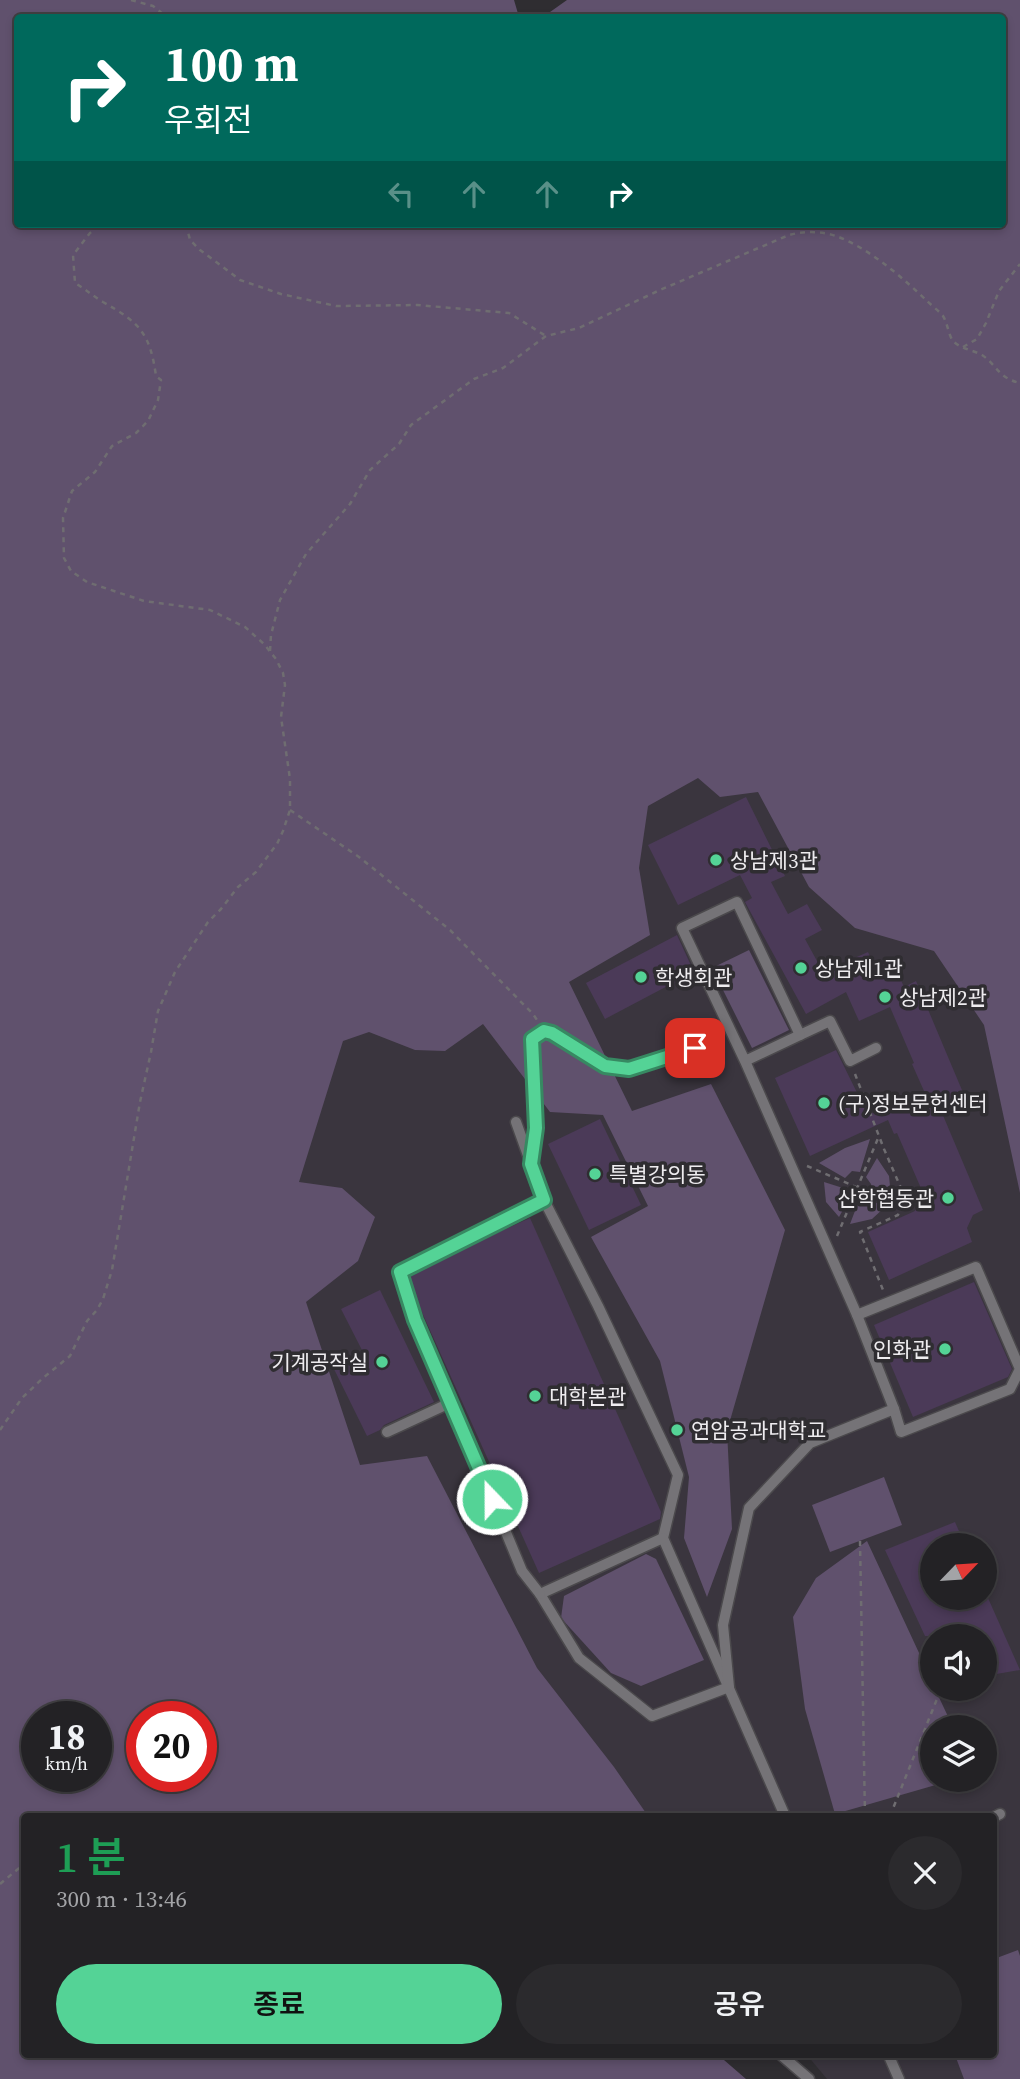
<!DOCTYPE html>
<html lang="ko">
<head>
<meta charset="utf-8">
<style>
	:root { --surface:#232225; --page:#2b2a2d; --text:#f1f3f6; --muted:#a3a4a7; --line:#403f42; --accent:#54d396 }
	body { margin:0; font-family:"Source Serif 4","Noto Sans KR",serif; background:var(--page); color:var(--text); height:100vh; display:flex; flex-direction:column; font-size:26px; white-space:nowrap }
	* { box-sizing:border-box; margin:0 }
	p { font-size:23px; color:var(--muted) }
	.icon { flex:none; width:38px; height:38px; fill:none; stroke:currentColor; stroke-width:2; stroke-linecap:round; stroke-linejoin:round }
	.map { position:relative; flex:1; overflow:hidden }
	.side { position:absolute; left:21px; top:1813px; width:976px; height:245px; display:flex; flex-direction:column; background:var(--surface); border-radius:7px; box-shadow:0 4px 10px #0003,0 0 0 2px var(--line) }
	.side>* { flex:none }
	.guide { position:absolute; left:14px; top:14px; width:992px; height:214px; border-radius:7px; box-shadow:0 4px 10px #0003,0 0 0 2px var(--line); background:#00695c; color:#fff; overflow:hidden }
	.needle { width:46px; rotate:65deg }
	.controls { position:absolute; left:920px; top:1533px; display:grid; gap:14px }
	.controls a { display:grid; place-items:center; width:77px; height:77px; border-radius:50%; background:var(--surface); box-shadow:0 4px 10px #0003,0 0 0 2px var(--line); font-size:35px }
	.speed { position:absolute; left:21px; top:1701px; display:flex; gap:14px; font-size:35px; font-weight:700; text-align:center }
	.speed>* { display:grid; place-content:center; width:91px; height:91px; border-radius:50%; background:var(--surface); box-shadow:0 4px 10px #0003,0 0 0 2px var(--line); line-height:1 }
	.speed small { font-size:18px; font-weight:400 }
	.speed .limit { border:10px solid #d22; background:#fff; color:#111 }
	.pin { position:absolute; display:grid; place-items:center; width:60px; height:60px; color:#fff; margin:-30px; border-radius:14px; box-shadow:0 4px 10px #0006 }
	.me { position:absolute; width:77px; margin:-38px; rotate:338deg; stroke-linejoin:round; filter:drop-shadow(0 0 5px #0008) }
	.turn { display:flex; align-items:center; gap:24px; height:147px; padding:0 35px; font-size:32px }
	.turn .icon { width:91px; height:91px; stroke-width:2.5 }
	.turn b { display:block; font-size:49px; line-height:60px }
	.lanes { display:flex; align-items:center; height:66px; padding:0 35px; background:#0003; justify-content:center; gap:35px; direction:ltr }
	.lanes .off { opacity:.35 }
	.round { display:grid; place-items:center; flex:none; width:74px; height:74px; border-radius:37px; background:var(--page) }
	.head { display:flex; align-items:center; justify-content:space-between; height:119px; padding:0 35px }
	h1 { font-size:42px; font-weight:600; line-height:52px; color:#1e9e55 }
	.cta { display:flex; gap:14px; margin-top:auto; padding:14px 35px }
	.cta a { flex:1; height:80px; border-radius:42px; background:var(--accent); color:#111; font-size:28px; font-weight:600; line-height:80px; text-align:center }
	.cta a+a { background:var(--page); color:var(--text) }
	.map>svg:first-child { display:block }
	.built { fill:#3a353e; fill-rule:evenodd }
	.green { fill:#60516d; fill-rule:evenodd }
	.building { fill:#4b3a58 }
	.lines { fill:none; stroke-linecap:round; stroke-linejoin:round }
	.lane-casing { stroke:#4b494c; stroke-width:13 }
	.path { stroke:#6f6d71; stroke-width:2.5; stroke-dasharray:5 5; stroke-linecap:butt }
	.lane { stroke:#757377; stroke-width:10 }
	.route-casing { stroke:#378962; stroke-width:18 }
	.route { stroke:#54d396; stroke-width:12 }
	.poi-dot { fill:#54d396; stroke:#2f2d31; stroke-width:2.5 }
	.labels { text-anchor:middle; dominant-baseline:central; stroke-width:7; stroke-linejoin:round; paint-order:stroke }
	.poi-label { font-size:21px; fill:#eeecef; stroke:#2f2d31; text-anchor:start }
</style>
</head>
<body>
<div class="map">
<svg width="1020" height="2079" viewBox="0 0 1020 2079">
	<rect width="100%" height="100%" fill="#2f2d31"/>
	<path class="built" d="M698 716 1000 972 1020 1052V2079H827L807 2055 994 2054V1816H617L444 1600 258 1316 340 944ZM933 1545H985V1598H933ZM933 1636H985V1689H933ZM933 1727H985V1780H933Z"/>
	<g class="green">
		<path d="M0 0H514L519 17 18 18V224H1003V18L543 17 567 0H1020V1193L984 1025 934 951 855 928 809 887 758 792 720 797 698 778 648 806 639 868 650 935 569 982 632 1111 711 1084 785 1230 727 1431 732 1529 707 1597 684 1538 689 1477 660 1361 591 1237 648 1206 603 1115 550 1112 483 1024 445 1051 415 1050 369 1032 343 1041 299 1182 342 1188 375 1217 358 1261 306 1302 360 1465 427 1456 537 1668 614 1767 648 1816H24V2054H711L724 2060 746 2079H0ZM37 1717H96V1776H37ZM142 1717H201V1776H142Z"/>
		<path d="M749 950 789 1030 752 1048 712 968Z"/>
		<path d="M870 1139 860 1172 852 1171 845 1178 819 1163 845 1148Z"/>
		<path d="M877 1158 889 1176 891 1196 872 1189 871 1184 866 1177Z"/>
		<path d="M824 1182 843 1188 849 1199 839 1217 826 1202Z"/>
		<path d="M869 1198 884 1208 872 1219 850 1224 858 1203H863Z"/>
		<path d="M884 1477 902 1525 830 1552 812 1505Z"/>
		<path d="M867 1541 933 1683V1689H935L953 1727H933V1780H953L835 1814 805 1709 793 1617 816 1578Z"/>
		<path d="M646 1554 656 1559 704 1660 641 1686 611 1673 561 1618 564 1596Z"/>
		<path d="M1018 1950 1020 1956V2079H964L955 2055 994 2054V1959Z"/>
	</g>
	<g class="building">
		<path d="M746 797 785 876 771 882 788 914 807 904 822 930 805 939 823 972 868 952 880 978 897 971 904 987 916 981 967 1102 942 1113 983 1210 973 1215 967 1228 972 1242 889 1280 868 1232 915 1211 920 1186 897 1133 894 1134 888 1120 810 1156 775 1078 836 1050 868 1115 924 1091 912 1064 914 1063 890 1007 859 1021 846 992 806 1014 745 902 752 898 740 875 678 905 648 845Z"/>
		<path d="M677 935 694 972 605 1019 586 983Z"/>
		<path d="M600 1119 641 1205 589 1230 548 1144Z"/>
		<path d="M530 1218 661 1512 660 1519 539 1573 416 1299 409 1276 475 1243Z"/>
		<path d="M974 1282 1012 1369 1008 1377 913 1417 874 1325Z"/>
		<path d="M380 1290 434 1402 384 1425 380 1430 367 1436 334 1369 364 1354 341 1309Z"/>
		<path d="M955 1522 965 1545H933V1598H988L1020 1670 985 1676V1636H925L885 1550Z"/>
	</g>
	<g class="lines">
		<g class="lane-casing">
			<g id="lane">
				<path d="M800 1035 830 1021 850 1061 876 1048"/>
				<path d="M516 1122 544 1200 598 1306 678 1475 663 1538 785 1816"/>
				<path d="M531 1160 535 1128 532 1039 544 1031 552 1033 605 1066 630 1069 717 1041"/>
				<path d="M857 1315 976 1267 1020 1369 1010 1389 901 1432 894 1409"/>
				<path d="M387 1432 452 1402"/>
				<path d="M663 1538 540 1594 579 1658 652 1716 729 1687 723 1625 749 1508 810 1443 894 1409 857 1315 745 1061 800 1035 737 902 682 928 745 1061"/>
				<path d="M540 1594 522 1571 452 1402 415 1319 400 1272 544 1200"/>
				<path d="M994 1817 1000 1814"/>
				<path d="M780 2054 809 2079"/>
				<path d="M888 2054 899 2079"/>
			</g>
		</g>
		<g class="path">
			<path d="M131 0 153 6 168 18"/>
			<path d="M186 224 190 240 200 250 240 280 281 294 336 306 417 305 509 313 546 336"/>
			<path d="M963 347 977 339 986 323 999 291 1020 264"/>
			<path d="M270 651 271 635 280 600 306 554 350 504 370 470 399 444 411 425 474 379 503 368 546 336 579 328 660 290 789 235C804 231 821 231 836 236 869 248 903 278 927 301 932 306 939 311 943 316 948 324 948 334 953 341 961 349 973 350 982 355 997 365 998 378 1020 383"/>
			<path d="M290 810 359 857 450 930 533 1014 537 1020"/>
			<path d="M855 1074 884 1149 904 1195 898 1215 860 1232 883 1290"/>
			<path d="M807 1166 901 1206"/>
			<path d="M837 1236 879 1136"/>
			<path d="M0 1430 22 1398 43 1378 70 1356 87 1321 97 1310 103 1299 112 1270 140 1102 151 1052 158 1011 175 972 208 922 221 909 238 887 256 872 277 844 283 831 290 810V779L281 717 285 685 283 673 276 659 264 644 245 627 210 610 144 601 87 582 71 571 64 558 63 518 72 491 95 472 112 446 136 433 148 421 158 400 161 380 156 376C150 333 140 323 103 302 93 296 85 289 75 283L73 255 90 233 101 224"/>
			<path d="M860 1541 865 1816"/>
			<path d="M890 1816 941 1689"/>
			<path d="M0 1884 24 1864"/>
		</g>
		<use href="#lane" class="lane"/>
	</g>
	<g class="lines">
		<g class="route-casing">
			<path id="route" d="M492 1499 415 1320 400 1272 544 1200 531 1164 536 1128 532 1039 544 1031 552 1033 605 1066 629 1069 695 1048"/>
		</g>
		<use href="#route" class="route"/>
	</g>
	<g class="poi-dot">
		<circle cx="716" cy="860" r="7"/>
		<circle cx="801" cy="968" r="7"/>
		<circle cx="641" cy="977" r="7"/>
		<circle cx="885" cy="997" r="7"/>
		<circle cx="824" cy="1103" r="7"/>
		<circle cx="595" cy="1174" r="7"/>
		<circle cx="948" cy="1198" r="7"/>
		<circle cx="945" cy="1349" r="7"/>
		<circle cx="382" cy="1362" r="7"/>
		<circle cx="535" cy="1396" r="7"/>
		<circle cx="677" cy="1430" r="7"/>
	</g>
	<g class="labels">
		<g class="poi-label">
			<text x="730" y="860">상남제3관</text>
			<text x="815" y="968">상남제1관</text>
			<text x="655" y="977">학생회관</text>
			<text x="899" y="997">상남제2관</text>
			<text x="838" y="1103">(구)정보문헌센터</text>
			<text x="609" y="1174">특별강의동</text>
			<text x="934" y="1198" text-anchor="end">산학협동관</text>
			<text x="931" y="1349" text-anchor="end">인화관</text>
			<text x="368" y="1362" text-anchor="end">기계공작실</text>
			<text x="549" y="1396">대학본관</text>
			<text x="691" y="1430">연암공과대학교</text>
		</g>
	</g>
</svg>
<div class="controls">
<a><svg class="needle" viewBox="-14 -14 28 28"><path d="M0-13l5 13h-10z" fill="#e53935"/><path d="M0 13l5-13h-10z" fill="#a3a4a7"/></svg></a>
<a><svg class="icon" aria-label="sound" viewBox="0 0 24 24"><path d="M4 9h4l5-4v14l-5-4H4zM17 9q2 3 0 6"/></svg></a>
<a><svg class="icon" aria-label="layers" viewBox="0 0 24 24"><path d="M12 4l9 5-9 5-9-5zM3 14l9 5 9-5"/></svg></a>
</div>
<div class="speed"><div>18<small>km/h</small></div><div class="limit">20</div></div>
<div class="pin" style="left:695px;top:1048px;background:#d93025"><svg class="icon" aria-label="arrive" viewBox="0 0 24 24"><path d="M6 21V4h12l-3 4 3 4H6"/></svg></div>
<svg class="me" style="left:492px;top:1499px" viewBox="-20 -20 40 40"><circle r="17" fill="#54d396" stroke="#fff" stroke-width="3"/><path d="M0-11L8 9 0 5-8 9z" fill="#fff"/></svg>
<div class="guide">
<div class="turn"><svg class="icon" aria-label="right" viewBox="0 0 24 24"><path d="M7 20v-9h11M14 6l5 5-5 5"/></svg><div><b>100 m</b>우회전</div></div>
<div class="lanes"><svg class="icon off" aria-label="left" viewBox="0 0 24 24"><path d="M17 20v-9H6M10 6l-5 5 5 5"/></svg><svg class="icon off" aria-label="ahead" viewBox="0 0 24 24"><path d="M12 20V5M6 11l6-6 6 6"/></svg><svg class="icon off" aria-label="ahead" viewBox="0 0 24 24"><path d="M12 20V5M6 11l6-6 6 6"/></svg><svg class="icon" aria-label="right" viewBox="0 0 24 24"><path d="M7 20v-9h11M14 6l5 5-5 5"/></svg></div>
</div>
<section class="side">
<div class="head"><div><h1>1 분</h1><p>300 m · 13:46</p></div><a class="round"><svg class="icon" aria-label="close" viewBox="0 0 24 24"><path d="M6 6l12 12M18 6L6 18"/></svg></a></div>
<div class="cta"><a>종료</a><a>공유</a></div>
</section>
</div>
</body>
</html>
